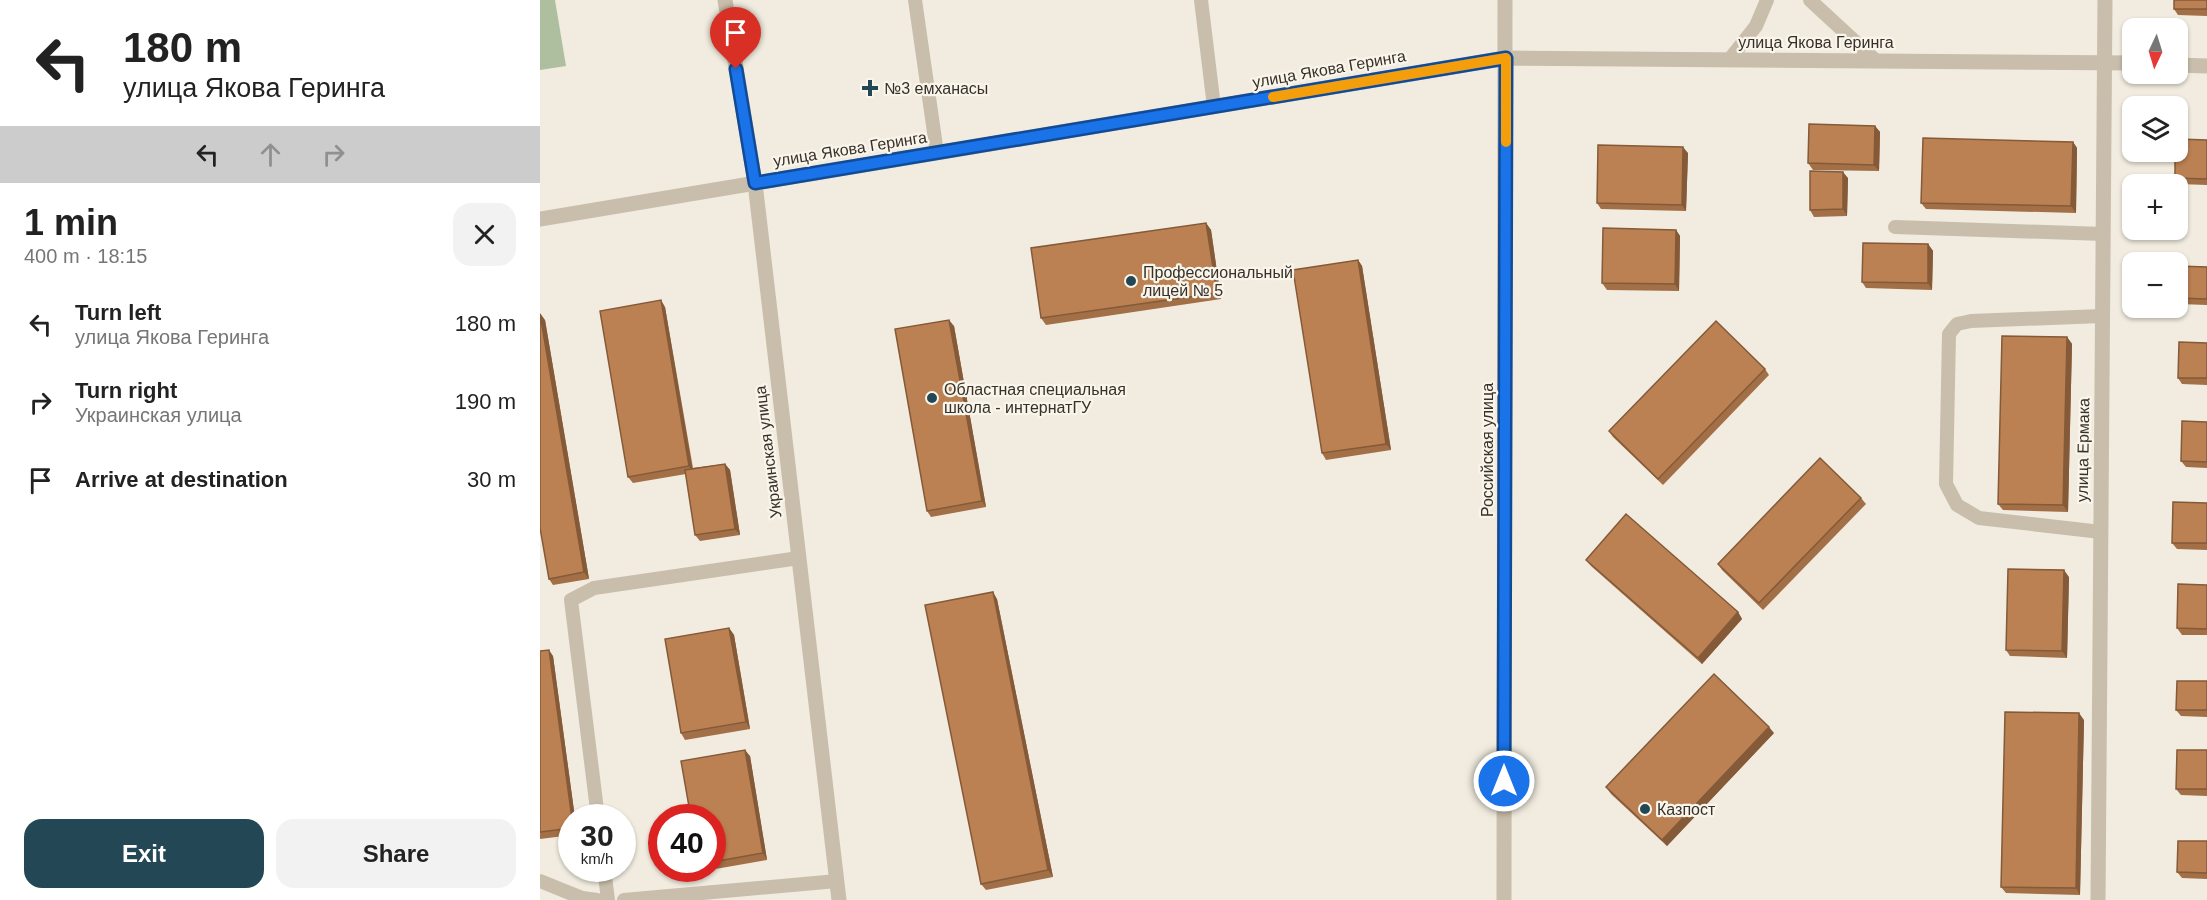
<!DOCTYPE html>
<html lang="en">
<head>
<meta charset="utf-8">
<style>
	:root { --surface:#fff; --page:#f2f2f2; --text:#222; --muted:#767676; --accent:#234755 }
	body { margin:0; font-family:Arial,sans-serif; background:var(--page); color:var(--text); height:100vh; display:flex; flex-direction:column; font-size:22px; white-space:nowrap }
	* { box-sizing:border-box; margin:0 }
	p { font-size:20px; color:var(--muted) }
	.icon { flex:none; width:33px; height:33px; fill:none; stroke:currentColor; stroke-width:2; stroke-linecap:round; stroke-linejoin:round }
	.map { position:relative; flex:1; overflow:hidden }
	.details { display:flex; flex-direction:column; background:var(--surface); width:540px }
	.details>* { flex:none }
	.top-card { background:#fff; color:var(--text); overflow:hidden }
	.needle { width:39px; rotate:184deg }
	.fabs { position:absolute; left:1582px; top:18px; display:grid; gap:12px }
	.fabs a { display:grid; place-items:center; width:66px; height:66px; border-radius:12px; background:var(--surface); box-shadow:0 2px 4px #0004; font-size:30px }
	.speed { position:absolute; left:18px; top:804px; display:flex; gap:12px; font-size:30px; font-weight:700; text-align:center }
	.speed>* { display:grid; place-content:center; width:78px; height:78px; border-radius:50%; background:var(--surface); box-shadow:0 2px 4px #0004; line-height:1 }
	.speed small { font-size:15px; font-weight:400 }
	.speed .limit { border:9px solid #d22; background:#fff; color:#111 }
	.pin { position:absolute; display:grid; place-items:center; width:51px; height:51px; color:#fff; margin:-62px -26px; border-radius:50% 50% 50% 0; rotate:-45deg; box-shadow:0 0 6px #0007 }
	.pin .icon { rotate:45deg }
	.me { position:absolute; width:66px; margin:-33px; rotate:0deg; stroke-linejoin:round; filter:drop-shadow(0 0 4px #0008) }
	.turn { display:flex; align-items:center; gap:21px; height:126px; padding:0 24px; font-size:27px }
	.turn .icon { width:78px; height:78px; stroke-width:2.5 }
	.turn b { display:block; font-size:42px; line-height:51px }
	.lanes { display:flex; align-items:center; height:57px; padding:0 24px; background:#0003; justify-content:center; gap:30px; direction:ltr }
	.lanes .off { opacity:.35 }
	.round { display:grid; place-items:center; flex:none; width:63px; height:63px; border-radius:18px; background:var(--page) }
	.head { display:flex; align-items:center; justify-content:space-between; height:102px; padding:0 24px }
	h1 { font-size:36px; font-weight:800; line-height:45px }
	.cta { display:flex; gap:12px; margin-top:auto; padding:12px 24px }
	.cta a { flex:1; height:69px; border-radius:18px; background:var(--accent); color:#fff; font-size:24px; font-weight:800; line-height:69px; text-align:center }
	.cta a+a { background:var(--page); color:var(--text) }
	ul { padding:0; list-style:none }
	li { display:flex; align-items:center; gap:18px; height:78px; padding:0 24px }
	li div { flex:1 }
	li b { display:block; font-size:22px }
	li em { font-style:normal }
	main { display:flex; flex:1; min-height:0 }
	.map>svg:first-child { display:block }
	.green { fill:#aebfa0 }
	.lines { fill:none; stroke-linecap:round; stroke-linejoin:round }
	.service { stroke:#c8beab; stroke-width:14 }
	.minor { stroke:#c8beab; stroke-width:15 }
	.tertiary { stroke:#c8beab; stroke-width:15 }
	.wall { fill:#a26f47 }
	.shaded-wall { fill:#845a39 }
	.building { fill:#bc8152; stroke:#845a39; stroke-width:1.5 }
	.route-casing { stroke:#114b97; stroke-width:15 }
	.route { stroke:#1a73e8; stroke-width:10 }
	.slow { stroke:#f59e0b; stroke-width:10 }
	.poi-dot { fill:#234755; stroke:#f9f5eb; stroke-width:2 }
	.labels { text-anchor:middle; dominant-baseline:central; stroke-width:4.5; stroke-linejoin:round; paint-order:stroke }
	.street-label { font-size:16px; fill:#37312a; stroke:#f9f5eb }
	.poi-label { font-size:16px; fill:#37312a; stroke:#f9f5eb; text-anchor:start }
</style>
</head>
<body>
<main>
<section class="details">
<div class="top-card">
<div class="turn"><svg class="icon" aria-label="left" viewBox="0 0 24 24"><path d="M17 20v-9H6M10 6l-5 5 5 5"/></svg><div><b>180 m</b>улица Якова Геринга</div></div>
<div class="lanes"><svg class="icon" aria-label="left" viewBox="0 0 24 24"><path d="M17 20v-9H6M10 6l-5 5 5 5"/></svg><svg class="icon off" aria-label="ahead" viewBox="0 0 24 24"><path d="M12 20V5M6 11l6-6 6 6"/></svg><svg class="icon off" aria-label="right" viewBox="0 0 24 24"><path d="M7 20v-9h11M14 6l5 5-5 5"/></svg></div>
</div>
<div class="head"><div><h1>1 min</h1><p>400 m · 18:15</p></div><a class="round"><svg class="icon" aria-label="close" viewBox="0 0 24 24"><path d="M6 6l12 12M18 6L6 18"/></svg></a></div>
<ul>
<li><svg class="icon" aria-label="left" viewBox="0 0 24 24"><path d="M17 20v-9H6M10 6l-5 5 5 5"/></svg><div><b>Turn left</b><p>улица Якова Геринга</p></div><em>180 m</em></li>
<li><svg class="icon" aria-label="right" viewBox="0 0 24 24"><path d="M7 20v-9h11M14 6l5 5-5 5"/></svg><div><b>Turn right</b><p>Украинская улица</p></div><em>190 m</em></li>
<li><svg class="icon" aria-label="arrive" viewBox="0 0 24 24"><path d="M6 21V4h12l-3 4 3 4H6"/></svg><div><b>Arrive at destination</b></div><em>30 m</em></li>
</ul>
<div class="cta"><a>Exit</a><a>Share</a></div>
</section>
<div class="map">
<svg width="1667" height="900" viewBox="0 0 1667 900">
	<rect width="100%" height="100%" fill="#f1ecdf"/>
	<path class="green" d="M0 0H15L26 66 0 70Z"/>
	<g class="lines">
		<g class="service">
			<path d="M375 0 397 153"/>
			<path d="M661 0 674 107"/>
			<path d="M1270 0 1335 60"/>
			<path d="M1189 60 1216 26 1227 0"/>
			<path d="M1355 227 1563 234"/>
			<path d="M1561 532 1439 518 1417 505 1406 484 1409 334 1417 324 1431 321 1562 316"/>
			<path d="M58 818 31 600 54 588 259 558"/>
			<path d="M64 868 68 900"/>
			<path d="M0 881 42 898"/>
			<path d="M42 900V898L57 900"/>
			<path d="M84 900 297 881"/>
		</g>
		<g class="minor">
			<path d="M185 0 215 183 299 900"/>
			<path d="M1558 900 1565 0"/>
		</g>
		<g class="tertiary">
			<path d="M1638 65 1667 66"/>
			<path d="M0 219 966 58 1593 63"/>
			<path d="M964 900 965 0"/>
		</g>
	</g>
	<g class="wall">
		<path d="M1667 0V16L1638 15 1634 9Z"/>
		<path d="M1335 126 1340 132 1339 171 1273 170 1268 163Z"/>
		<path d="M1667 140V185L1639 184 1635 178Z"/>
		<path d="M1533 142 1537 148 1536 213 1386 209 1381 203Z"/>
		<path d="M1148 153 1146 211 1061 209 1057 203Z"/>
		<path d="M1308 178 1307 216 1274 217 1270 210Z"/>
		<path d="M666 223 671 230 681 299 506 325 501 318Z"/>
		<path d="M1136 230 1140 236 1139 291 1067 290 1062 283Z"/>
		<path d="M1388 244 1393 251 1392 290 1326 288 1322 282Z"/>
		<path d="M818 260 822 266 851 450 786 460 782 453Z"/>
		<path d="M1638 266 1667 267V305L1639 304Z"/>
		<path d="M125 307 153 468 185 464 190 470 200 535 160 541 155 535 146 474 93 483 88 477Z"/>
		<path d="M5 320 49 579 13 585 9 579Z"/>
		<path d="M414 326 446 507 391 517 387 511Z"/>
		<path d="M1527 337 1532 344 1528 512 1463 510 1458 504Z"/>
		<path d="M1667 343V385L1642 384 1638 378Z"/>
		<path d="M1225 369 1229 375 1123 485 1073 437 1069 431Z"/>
		<path d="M1667 422V468L1646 467 1641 461Z"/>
		<path d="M1321 498 1326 504 1223 610 1182 570 1178 564Z"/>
		<path d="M1667 503V550L1637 549 1632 543Z"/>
		<path d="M1046 560 1198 612 1202 619 1162 664 1051 566Z"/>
		<path d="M1529 577 1527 658 1470 656 1466 650Z"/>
		<path d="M1667 585V635H1642L1637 628Z"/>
		<path d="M457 599 513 877 446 890 441 884Z"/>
		<path d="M189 628 194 635 210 729 145 740 141 733Z"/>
		<path d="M0 651 13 656 35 818H32V835L0 839Z"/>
		<path d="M1667 681V717L1641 716 1636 710Z"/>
		<path d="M1544 720 1540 895 1466 893 1461 887Z"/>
		<path d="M1234 733 1127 846 1071 794 1066 787Z"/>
		<path d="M1667 750V796L1641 795 1636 789Z"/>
		<path d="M210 756 227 860 164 871 162 868H172V818Z"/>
		<path d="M1667 841V879L1642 878 1637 872Z"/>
	</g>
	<g class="shaded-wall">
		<path d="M1335 126 1340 132 1339 171 1334 165Z"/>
		<path d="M1533 142 1537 148 1536 213 1531 206Z"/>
		<path d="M1143 147 1148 153 1146 211 1142 205Z"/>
		<path d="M1303 172 1308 178 1307 216 1303 209Z"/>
		<path d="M666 223 671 230 681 299 677 293Z"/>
		<path d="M1136 230 1140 236 1139 291 1135 284Z"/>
		<path d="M1388 244 1393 251 1392 290 1388 283Z"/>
		<path d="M818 260 822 266 851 450 846 444Z"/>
		<path d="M121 300 125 307 153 473 149 466Z"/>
		<path d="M0 313 5 320 49 579 44 572Z"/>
		<path d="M409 320 414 326 446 507 442 501Z"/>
		<path d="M1527 337 1532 344 1528 512 1523 505Z"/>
		<path d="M185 464 190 470 200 535 195 529Z"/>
		<path d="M1524 570 1529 577 1527 658 1522 651Z"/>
		<path d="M453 592 457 599 513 877 508 870Z"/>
		<path d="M1198 612 1202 619 1162 664 1158 658Z"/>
		<path d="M189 628 194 635 210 729 206 722Z"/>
		<path d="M9 650 13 656 35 818H32Z"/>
		<path d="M1539 713 1544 720 1540 895 1536 888Z"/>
		<path d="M1229 727 1234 733 1127 846 1122 840Z"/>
		<path d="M205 750 210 756 227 860 223 853Z"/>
	</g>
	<g class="building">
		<rect x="1634" y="0" width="33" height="9"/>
		<path d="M1269 124 1335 126 1334 165 1268 163Z"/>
		<path d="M1383 138 1533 142 1531 206 1381 203Z"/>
		<path d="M1638 139 1667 140V179L1635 178V152H1638Z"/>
		<path d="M1058 145 1143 147 1142 205 1057 203Z"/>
		<path d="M1270 171 1303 172V209L1270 210Z"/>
		<path d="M666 223 677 293 501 318 491 248Z"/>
		<path d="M1063 228 1136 230 1135 284 1062 283Z"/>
		<path d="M1323 243 1388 244V283L1322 282Z"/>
		<path d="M818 260 846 444 782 453 753 270Z"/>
		<path d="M1638 266 1667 267V299L1638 298Z"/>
		<path d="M121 300 149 466 88 477 60 311Z"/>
		<path d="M0 314 44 572 9 579 0 528Z"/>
		<path d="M409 320 442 501 387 511 355 329Z"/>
		<path d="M1176 321 1225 369 1118 479 1069 431Z"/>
		<path d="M1462 336 1527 337 1523 505 1458 504Z"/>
		<path d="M1639 342 1667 343V378H1638Z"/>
		<path d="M1642 421 1667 422V462L1641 461Z"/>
		<path d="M1280 458 1321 498 1219 603 1178 564Z"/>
		<path d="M185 464 195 529 155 535 145 470Z"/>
		<path d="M1633 502 1667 503V543H1632Z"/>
		<path d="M1086 514 1198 612 1158 658 1046 560Z"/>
		<path d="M1468 569 1524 570 1522 651 1466 650Z"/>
		<path d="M1638 584 1667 585V629L1637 628Z"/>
		<path d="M453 592 508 870 441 884 385 605Z"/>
		<path d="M189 628 206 722 141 733 125 639Z"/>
		<path d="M9 650 32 819V828L0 832V651Z"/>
		<path d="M1174 674 1229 727 1122 840 1066 787Z"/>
		<path d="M1637 681H1667V710H1636Z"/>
		<path d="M1465 712 1539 713 1536 888 1461 887Z"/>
		<path d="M205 750 223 853 172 862V818H151L141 761Z"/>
		<path d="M1637 750H1667V789H1636Z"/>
		<path d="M1638 841H1667V873L1637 872Z"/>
	</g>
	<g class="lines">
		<g class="route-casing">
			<path id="route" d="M196 69 215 183 966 58 964 781"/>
		</g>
		<use href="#route" class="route"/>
		<path class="slow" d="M733 97 966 58V142"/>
	</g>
	<g class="poi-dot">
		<path d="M327 79h6v6h6v6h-6v6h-6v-6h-6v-6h6z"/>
		<circle cx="591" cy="281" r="6"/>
		<circle cx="392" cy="398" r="6"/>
		<circle cx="1105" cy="809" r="6"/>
	</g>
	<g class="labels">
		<g class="street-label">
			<text x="1276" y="42">улица Якова Геринга</text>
			<text transform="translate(789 69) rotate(-10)">улица Якова Геринга</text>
			<text transform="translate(310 149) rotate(-9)">улица Якова Геринга</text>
			<text transform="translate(947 450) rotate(-90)">Российская улица</text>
			<text transform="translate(1543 450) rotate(-89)">улица Ермака</text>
			<text transform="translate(228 452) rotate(-97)">Украинская улица</text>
		</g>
		<g class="poi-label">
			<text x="344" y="88">№3 емханасы</text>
			<text x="603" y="272">Профессиональный<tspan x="603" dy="18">лицей № 5</tspan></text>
			<text x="404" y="389">Областная специальная<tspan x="404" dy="18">школа - интернатГУ</tspan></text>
			<text x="1117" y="809">Казпост</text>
		</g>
	</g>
</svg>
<div class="fabs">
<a><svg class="needle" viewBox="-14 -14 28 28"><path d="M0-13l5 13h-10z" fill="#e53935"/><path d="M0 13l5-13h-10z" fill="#767676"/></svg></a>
<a><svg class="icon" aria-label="layers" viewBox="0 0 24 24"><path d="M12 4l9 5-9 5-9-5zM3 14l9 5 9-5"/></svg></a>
<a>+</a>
<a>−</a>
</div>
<div class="speed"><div>30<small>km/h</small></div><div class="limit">40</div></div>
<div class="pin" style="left:196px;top:69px;background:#d93025"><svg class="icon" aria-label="arrive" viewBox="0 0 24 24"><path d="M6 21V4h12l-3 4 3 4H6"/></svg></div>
<svg class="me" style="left:964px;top:781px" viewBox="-20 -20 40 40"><circle r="17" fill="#1a73e8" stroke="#fff" stroke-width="3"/><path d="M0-11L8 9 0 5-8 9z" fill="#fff"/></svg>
</div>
</main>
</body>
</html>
